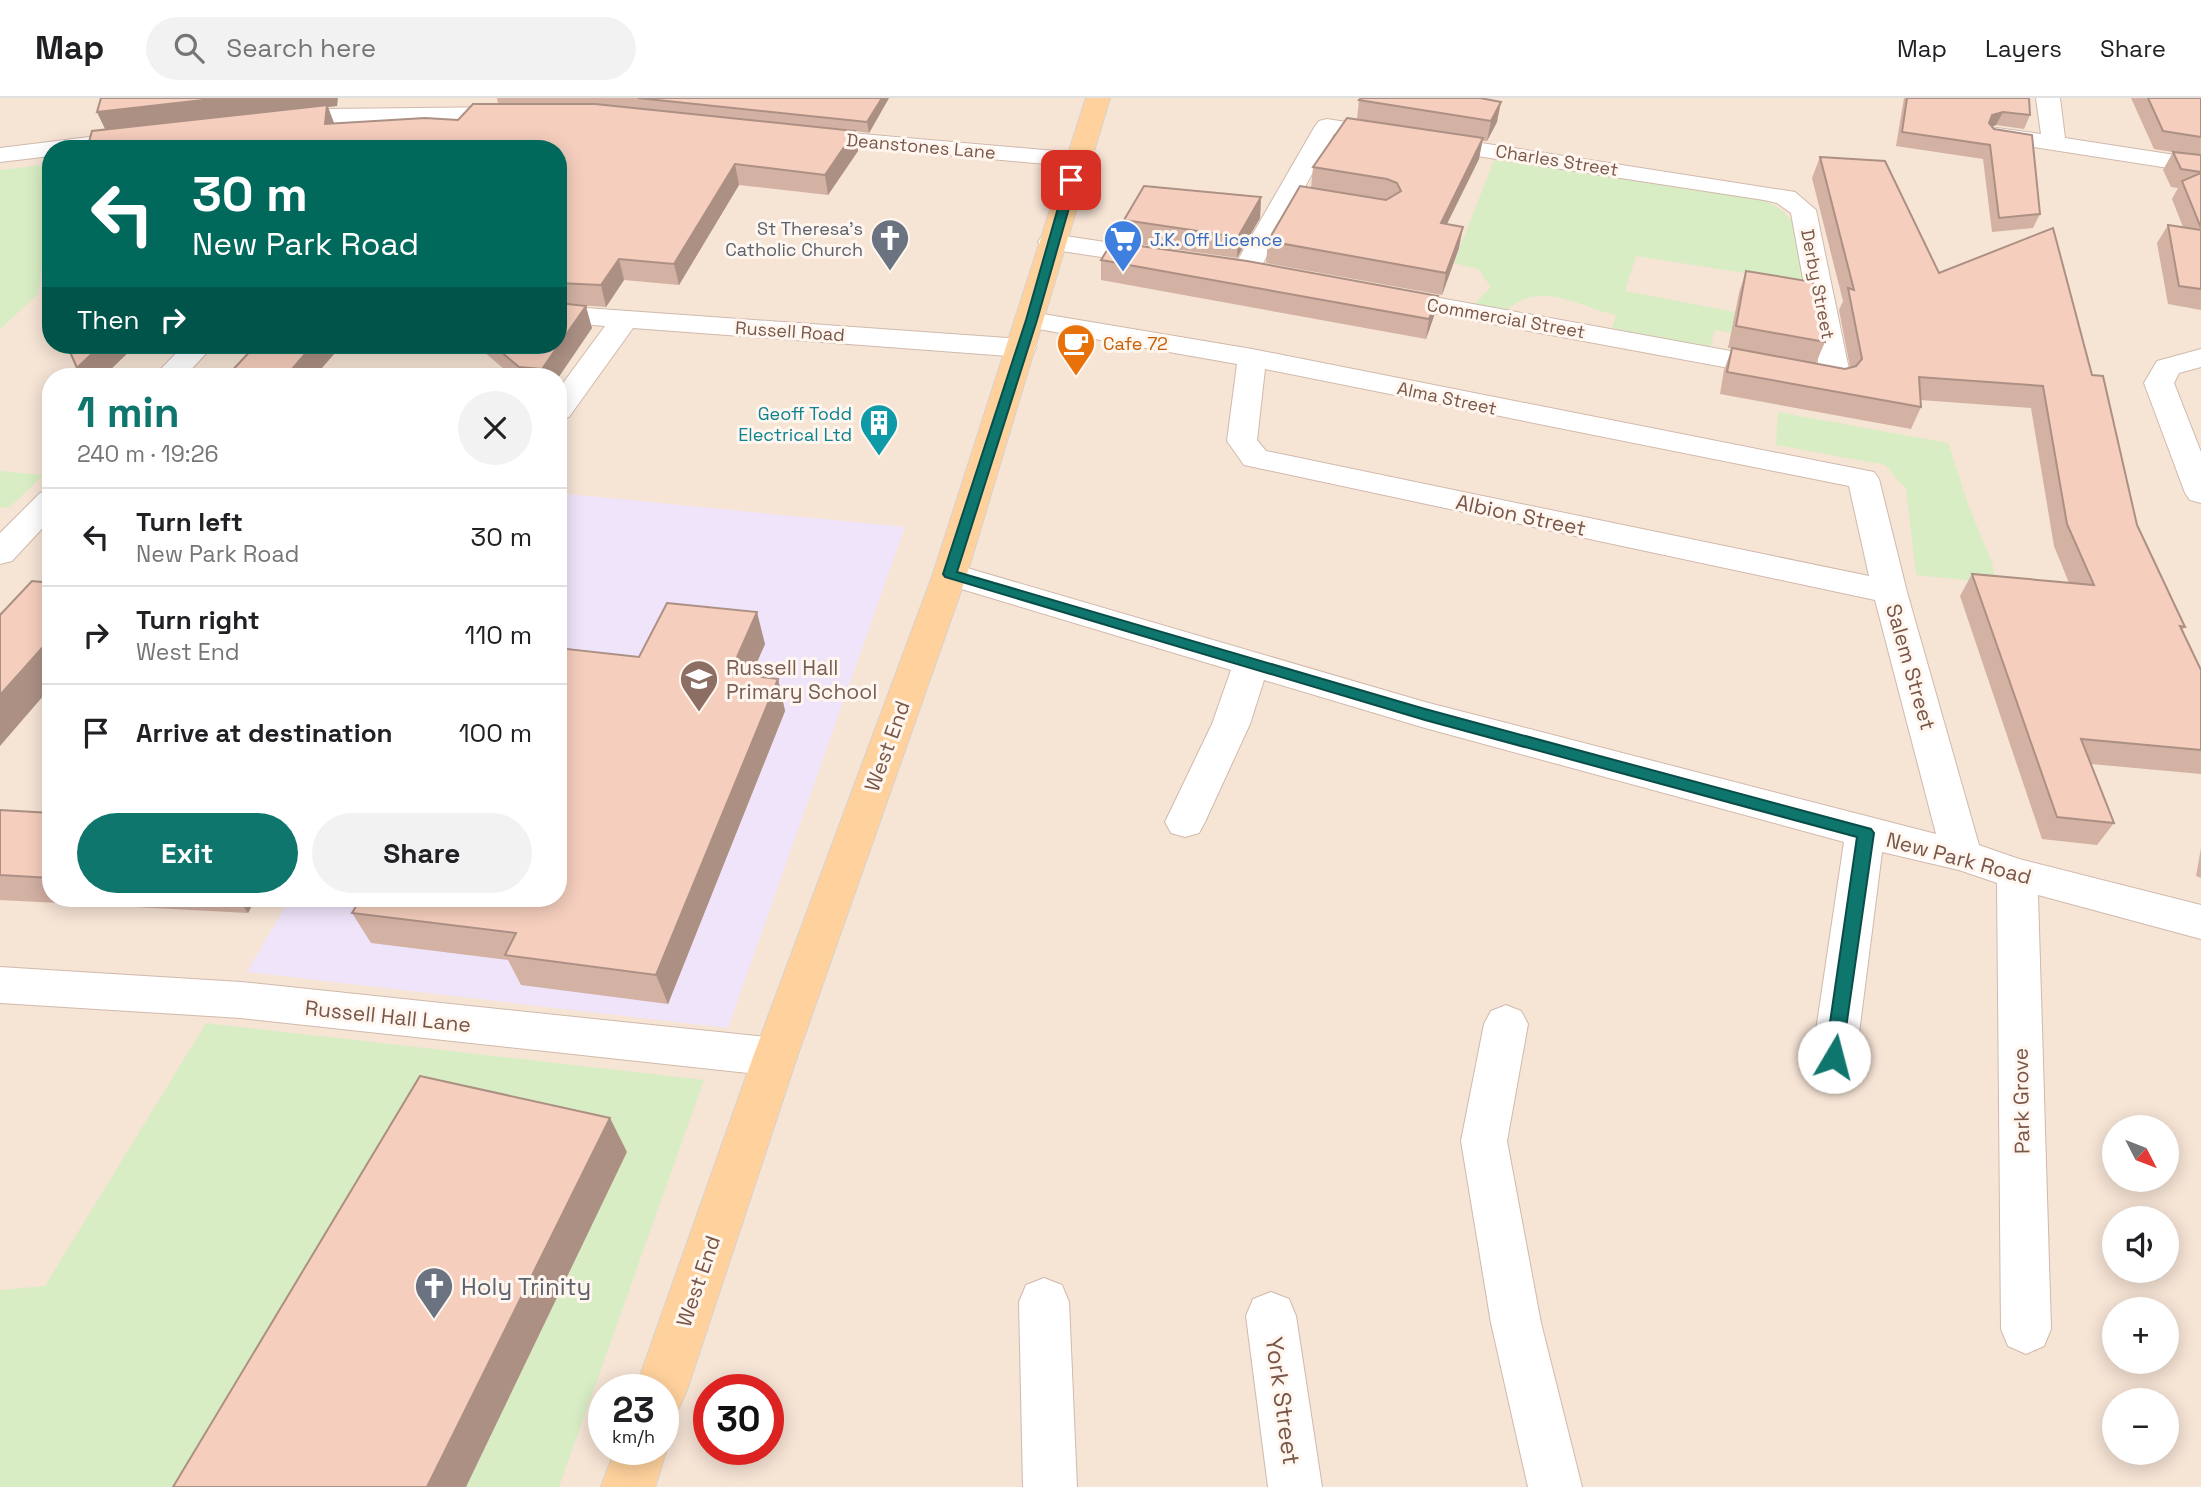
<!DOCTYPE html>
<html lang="en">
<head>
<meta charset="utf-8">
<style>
	:root { --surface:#fff; --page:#f2f2f2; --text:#202124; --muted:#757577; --line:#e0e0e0; --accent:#0f766e }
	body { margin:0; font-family:"Space Grotesk",sans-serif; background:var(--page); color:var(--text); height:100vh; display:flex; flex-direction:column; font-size:26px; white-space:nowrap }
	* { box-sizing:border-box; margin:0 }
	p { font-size:23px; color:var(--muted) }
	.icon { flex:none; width:38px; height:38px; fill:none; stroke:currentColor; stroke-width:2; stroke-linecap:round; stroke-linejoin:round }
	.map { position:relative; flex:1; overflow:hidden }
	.drawer { position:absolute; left:42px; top:270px; width:525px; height:539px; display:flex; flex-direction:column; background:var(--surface); border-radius:28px; box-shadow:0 4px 18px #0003 }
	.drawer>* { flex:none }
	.hud { position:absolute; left:42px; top:42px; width:525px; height:214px; border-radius:28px; box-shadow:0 4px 18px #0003; background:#00695c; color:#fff; overflow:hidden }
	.needle { width:46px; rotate:132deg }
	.buttons { position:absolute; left:2102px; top:1017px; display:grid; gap:14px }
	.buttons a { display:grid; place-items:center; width:77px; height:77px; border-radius:50%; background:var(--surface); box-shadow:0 4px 18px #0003; font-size:35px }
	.speed { position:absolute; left:588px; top:1276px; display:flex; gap:14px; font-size:35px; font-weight:700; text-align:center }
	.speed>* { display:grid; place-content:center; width:91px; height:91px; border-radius:50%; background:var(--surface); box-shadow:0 4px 18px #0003; line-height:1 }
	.speed small { font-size:18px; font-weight:400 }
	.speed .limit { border:10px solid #d22; background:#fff; color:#111 }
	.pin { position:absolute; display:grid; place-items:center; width:60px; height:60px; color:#fff; margin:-30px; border-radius:14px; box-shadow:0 4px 10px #0006 }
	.me { position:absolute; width:77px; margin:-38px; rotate:8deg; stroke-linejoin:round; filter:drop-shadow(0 0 5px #0008) }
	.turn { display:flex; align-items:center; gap:24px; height:147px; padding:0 35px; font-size:32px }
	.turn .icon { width:91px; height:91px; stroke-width:2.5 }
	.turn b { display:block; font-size:49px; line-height:60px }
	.then { display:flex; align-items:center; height:66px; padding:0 35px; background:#0003; gap:14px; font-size:26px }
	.round { display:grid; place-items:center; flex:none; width:74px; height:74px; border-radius:37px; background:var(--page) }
	.headline { display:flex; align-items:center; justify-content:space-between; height:119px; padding:0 35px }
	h1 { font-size:42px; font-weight:700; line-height:52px; color:var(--accent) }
	.primary-button { display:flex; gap:14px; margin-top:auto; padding:14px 35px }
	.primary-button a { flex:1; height:80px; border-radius:42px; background:var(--accent); color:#fff; font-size:28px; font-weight:700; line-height:80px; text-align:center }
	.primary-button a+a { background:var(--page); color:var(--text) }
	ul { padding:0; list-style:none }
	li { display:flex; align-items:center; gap:21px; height:98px; padding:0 35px; border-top:2px solid var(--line) }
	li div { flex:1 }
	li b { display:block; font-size:26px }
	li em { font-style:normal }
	header { display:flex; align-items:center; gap:42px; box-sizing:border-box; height:98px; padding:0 35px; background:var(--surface); border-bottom:2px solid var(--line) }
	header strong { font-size:33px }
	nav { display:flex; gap:38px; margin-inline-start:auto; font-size:24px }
	.search { width:490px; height:63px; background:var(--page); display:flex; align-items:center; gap:18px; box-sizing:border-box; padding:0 24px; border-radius:38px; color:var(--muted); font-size:26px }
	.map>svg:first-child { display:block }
	.residential { fill:#f6e4d5; fill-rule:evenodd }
	.education { fill:#f0e4fa }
	.green { fill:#d8edc4 }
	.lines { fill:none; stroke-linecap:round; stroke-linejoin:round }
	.minor-casing { stroke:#d1b9ac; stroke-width:2 }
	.major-casing { stroke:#dad0cc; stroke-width:2 }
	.minor { fill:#fff; fill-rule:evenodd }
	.major { fill:#ffd29d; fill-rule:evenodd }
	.wall { fill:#d3b1a3 }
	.shaded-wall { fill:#ac9084 }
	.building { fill:#f5cebd; stroke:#ac9084; stroke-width:2 }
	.route { fill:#0f766e; stroke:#0a4d48; stroke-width:2 }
	.labels { text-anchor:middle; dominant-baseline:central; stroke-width:6; stroke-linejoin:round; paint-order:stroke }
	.far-street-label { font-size:18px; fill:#7a5649; stroke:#fff7ef }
	.far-worship-label { font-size:18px; fill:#5b616d; stroke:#fff7ef; text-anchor:end }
	.far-shop-label { font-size:18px; fill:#366cbe; stroke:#fff7ef; text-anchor:start }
	.far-food-label { font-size:18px; fill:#c56008; stroke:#fff7ef; text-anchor:start }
	.far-culture-label { font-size:18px; fill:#0d838f; stroke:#fff7ef; text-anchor:end }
	.street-label { font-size:21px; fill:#7a5649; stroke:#fff7ef }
	.education-label { font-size:21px; fill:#785e54; stroke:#fff7ef; text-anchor:start }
	.near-worship-label { font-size:24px; fill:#5b616d; stroke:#fff7ef; text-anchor:start }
	.near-street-label { font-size:24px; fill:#7a5649; stroke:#fff7ef }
</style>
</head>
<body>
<header>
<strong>Map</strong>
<div class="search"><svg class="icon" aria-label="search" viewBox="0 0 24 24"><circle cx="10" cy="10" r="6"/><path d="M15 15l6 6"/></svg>Search here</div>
<nav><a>Map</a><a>Layers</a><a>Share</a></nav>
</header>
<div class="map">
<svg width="2201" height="1389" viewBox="0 0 2201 1389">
	<rect width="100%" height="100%" fill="#fef3e8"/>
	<path class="residential" d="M0 0H2201V1389H0ZM51 51H558V247H51ZM51 278H558V800H51ZM2114 1029H2166V1082H2114ZM2114 1120H2166V1172H2114ZM2114 1211H2166V1264H2114ZM604 1292H663V1351H604ZM709 1292H768V1351H709ZM2114 1302H2166V1354H2114Z"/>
	<path class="education" d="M558 395 905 429 728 930 247 874 290 800H558Z"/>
	<g class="green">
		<path d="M1494 62 1763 102C1803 118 1800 146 1809 185L1636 158 1625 193 1735 214 1731 235 1715 232 1710 250 1612 230 1616 217C1580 209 1542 182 1508 211L1474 207 1491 189 1478 171 1454 165Z"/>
		<path d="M51 66V102L38 196 0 231V72Z"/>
		<path d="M1778 314 1948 345 1970 412 1992 464 1996 485 1916 477 1906 391 1885 367 1776 347Z"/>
		<path d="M0 373 43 377 9 410 0 409Z"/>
		<path d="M206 925 704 982 559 1389H0V1192L45 1188Z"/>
	</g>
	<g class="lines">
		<g class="minor-casing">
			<g id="minor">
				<path d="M2036 0H2060L2065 40 2201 61V75L1988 42 1985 37 1988 32 1997 30 2041 36Z"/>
				<path d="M515 9 523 11 527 16 523 21 273 28 269 23 273 18 327 11Z"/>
				<path d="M1327 21 1795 94 1816 112 1851 281 1846 287 1836 290 1385 206 1375 204 1371 198 1375 192 1385 190 1819 269 1791 115 1777 105 1764 102 1334 36 1256 178H1236L1232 172 1315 28 1319 23Z"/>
				<path d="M805 31 1078 55 1087 57 1090 62 1087 67 1078 69 796 43 793 38 796 33Z"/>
				<path d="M138 33 147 35 150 40 147 45 111 51H51V58L0 64V50Z"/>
				<path d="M1051 136 1160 152 1169 154 1173 160 1169 166 1160 168 1042 150 1038 144 1042 138Z"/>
				<path d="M558 208 1022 241 1032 244 1036 250 1032 256 1022 259 633 230 569 319 558 322V292L605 228 558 224Z"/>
				<path d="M1031 214 1252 251 1874 374 1879 381 1907 494 1979 747 2019 761 2201 807V841L2038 797 2051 1231 2044 1248 2026 1256 2008 1248 2001 1231 1997 785 1959 772 1882 754 1856 959 1850 973 1834 978 1818 973 1812 959 1844 744 1425 630 1264 582 1250 626 1205 724 1199 735 1185 739 1171 735 1165 724 1212 626 1231 572 938 484 933 476 938 468 950 465 1425 604 1936 736 1875 502 1244 367 1227 343 1237 266 1021 228 1017 222 1021 216ZM1265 271 1849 388 1869 478 1266 353 1257 342Z"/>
				<path d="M184 247H214L185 278H154Z"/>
				<path d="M2201 251V269L2179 275 2174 285 2201 354V405L2190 402 2185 395 2144 285 2157 263Z"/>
				<path d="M51 392V421L12 463 0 466V435L40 395Z"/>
				<path d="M0 869 241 884 775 940 791 945 797 959 791 973 775 978 241 920 0 905Z"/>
				<path d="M1506 907 1521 913 1528 926 1507 1043 1541 1225 1582 1389H1528L1491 1225 1461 1043 1484 926 1491 913Z"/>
				<path d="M1044 1180 1062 1187 1069 1204 1077 1389H1023L1019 1204 1026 1187Z"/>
				<path d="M1271 1194 1289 1201 1296 1218 1322 1389H1268L1246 1218 1253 1201Z"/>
			</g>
		</g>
		<g class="major-casing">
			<g id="major">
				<path d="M1086 0H1110L967 476 797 959 687 1292 679 1310 663 1317V1292H635L753 959 933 476Z"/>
				<path d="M663 1341 667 1351 655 1389H601L615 1351H663Z"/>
			</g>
		</g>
		<use href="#minor" class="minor"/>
		<use href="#major" class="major"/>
	</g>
	<g class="wall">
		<path d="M497 0H889L869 35 855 33 858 53 828 97 739 87 679 187 624 182 606 209 578 207 592 230 558 280V278H512L476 247H558V51L106 32 97 14 337 8 328 9 334 25 458 22 498 6Z"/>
		<path d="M1480 0 1497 24 1487 43H1482L1479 61 1447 126 1459 150 1442 197 1266 165 1268 143 1311 90 1313 69 1357 21 1359 2Z"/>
		<path d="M1904 0H2029L2030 17 2024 31 1996 27 1992 29 2040 116 2033 130 1992 134 1983 61 1896 48Z"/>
		<path d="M2131 0H2201V212L2168 206 2157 145 2168 127 2183 129 2172 101 2178 90 2171 89 2163 72 2173 54 2154 51Z"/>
		<path d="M1820 59 1939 175 2092 277 2137 427 2185 529 2182 532 2201 572V676L2091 666 2114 725 2097 747 2042 741 1960 498 1972 476 2069 485 2054 448 2031 310 1920 302 1921 309 1911 331 1720 296 1724 272 1732 250H1728L1739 195 1746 173 1825 244 1816 265 1845 271 1850 269 1839 212 1843 203 1812 80Z"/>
		<path d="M1261 99 1260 120 1237 160 1124 144V122Z"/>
		<path d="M1101 162 1438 198 1434 218 1426 241 1101 182Z"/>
		<path d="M765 546 751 578 778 581 785 613 668 906 521 887 508 862 371 845 352 815Z"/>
		<path d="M0 712 51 715V800H256L248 815 0 802Z"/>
		<path d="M2201 750V780L2196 778Z"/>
	</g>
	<g class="shaded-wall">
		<path d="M221 0H338L337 8 328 9 335 28 107 35 97 14Z"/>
		<path d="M882 0H889L869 35 867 24Z"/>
		<path d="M1501 4 1497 24 1487 43 1491 23Z"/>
		<path d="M2003 14 1996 27 1986 31 1992 17Z"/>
		<path d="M855 33 858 53 828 97 825 77Z"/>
		<path d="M1483 40 1479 61 1437 146 1441 125Z"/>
		<path d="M735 66 739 87 679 187 674 166Z"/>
		<path d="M1261 99 1260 120 1237 160 1238 139Z"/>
		<path d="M1463 129 1459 150 1442 197 1446 175Z"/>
		<path d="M619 161 624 182 606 209 601 187Z"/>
		<path d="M1438 198 1434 218 1426 241 1429 221Z"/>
		<path d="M586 208 592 230 558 280V278H545L542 271Z"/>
		<path d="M101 247H136L104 278H82L77 270Z"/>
		<path d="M313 247H342L315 278H286Z"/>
		<path d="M757 514 765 546 738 607 730 575Z"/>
		<path d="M51 540V589L0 648V597Z"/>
		<path d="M778 581 785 613 668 906 656 877Z"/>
		<path d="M237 800H256L248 815Z"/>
		<path d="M610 1020 627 1054 466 1389H427Z"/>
	</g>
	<g class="building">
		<path d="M101 0H221L97 14Z"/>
		<path d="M638 0H882L867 24Z"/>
		<path d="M1361 0H1480L1501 4 1491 23 1359 2Z"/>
		<path d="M1907 0H2029L2030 17 2003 14 1992 17 1989 25 1994 31 2032 37 2040 116 1999 120 1990 47 1902 34Z"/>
		<path d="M2148 0H2201V39L2163 33Z"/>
		<path d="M473 6H595L855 33 825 77 735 66 674 166 619 161 601 187 558 185V51H87L92 33 319 8 327 7 325 26 425 20 458 22Z"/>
		<path d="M1347 20 1483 40 1441 125 1463 129 1446 175 1268 143 1300 88 1386 102 1401 93 1397 85 1387 81 1313 69Z"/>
		<path d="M2173 54 2201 57V74L2181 71Z"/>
		<path d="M1820 59 1885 63 1939 175 2053 130 2092 277 2103 278 2137 427 2185 529 2180 528 2201 572V652L2081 641 2114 725 2057 719 1972 476 2094 487 2067 426 2043 288 1919 279 1921 309 1727 274 1732 250 1845 271 1856 268 1862 261 1848 190 1854 192Z"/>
		<path d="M2201 75V130L2182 83Z"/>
		<path d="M1144 88 1261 99 1238 139 1124 122Z"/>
		<path d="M2168 127 2201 132V191L2179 188Z"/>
		<path d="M1112 144 1247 163 1438 198 1429 221 1101 162Z"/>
		<path d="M1746 173 1813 184 1825 244 1736 228Z"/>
		<path d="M558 205 586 208 542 271 519 269 493 247H558Z"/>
		<path d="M67 247H101L77 270Z"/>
		<path d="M256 247H313L286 278H227Z"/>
		<path d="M32 483 51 485V540L0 597V517Z"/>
		<path d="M667 505 757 514 730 575 778 581 656 877 505 857 516 835 352 815 361 800H558V550L639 559Z"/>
		<path d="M0 712 51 715V780L0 777Z"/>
		<path d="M420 978 610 1020 427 1389H173Z"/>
	</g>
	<path class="route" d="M1071 79 1077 82 1037 222 957 474 1425 611 1871 731 1874 735 1841 965H1828L1825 959 1857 739 1425 622 945 479 943 476 1026 222 1066 82Z"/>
	<defs>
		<g id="church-pin" transform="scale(2.0125)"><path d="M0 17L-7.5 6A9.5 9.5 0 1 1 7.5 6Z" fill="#6b7280" stroke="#fff7ef"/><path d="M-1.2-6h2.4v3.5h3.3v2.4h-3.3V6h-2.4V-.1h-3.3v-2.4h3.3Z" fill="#fff"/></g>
		<g id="supermarket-pin" transform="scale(2.0125)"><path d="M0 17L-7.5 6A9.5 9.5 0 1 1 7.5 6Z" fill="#3f7fe0" stroke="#fff7ef"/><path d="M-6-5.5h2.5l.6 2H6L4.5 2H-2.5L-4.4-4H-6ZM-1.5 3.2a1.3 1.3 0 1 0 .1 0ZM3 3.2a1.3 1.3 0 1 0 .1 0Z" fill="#fff"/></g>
		<g id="cafe-pin" transform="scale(2.0125)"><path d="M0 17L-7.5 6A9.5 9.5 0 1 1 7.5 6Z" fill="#e8710a" stroke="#fff7ef"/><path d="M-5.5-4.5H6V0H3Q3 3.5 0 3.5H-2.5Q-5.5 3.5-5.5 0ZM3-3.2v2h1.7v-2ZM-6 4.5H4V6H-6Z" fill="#fff"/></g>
		<g id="building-pin" transform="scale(2.0125)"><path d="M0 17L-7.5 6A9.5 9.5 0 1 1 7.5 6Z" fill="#0f9aa8" stroke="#fff7ef"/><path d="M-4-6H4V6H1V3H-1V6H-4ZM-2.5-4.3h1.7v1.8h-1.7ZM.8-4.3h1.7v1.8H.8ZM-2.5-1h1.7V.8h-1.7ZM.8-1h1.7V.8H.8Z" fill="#fff"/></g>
		<g id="school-pin" transform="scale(2.0125)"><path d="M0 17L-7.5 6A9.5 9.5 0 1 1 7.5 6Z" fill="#8d6e63" stroke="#fff7ef"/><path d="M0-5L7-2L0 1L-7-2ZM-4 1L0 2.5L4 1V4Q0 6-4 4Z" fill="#fff"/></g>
	</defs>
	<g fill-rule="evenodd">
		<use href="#church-pin" x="890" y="140"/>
		<use href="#supermarket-pin" x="1123" y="141"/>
		<use href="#cafe-pin" x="1076" y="245"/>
		<use href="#building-pin" x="879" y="325"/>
		<use href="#school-pin" x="699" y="581"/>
		<use href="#church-pin" x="434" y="1188"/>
	</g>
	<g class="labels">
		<g class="far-street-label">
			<text transform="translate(921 48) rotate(5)">Deanstones Lane</text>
			<text transform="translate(1557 62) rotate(9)">Charles Street</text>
			<text transform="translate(1818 186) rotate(79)">Derby Street</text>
			<text transform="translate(1506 220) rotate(10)">Commercial Street</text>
			<text transform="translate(790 233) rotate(4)">Russell Road</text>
			<text transform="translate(1447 300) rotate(12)">Alma Street</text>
		</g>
		<g class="far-worship-label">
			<text x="863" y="130">St Theresa's<tspan x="863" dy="21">Catholic Church</tspan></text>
		</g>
		<g class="far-shop-label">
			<text x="1150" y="141">J.K. Off Licence</text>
		</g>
		<g class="far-food-label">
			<text x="1103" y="245">Cafe 72</text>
		</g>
		<g class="far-culture-label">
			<text x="852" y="315">Geoff Todd<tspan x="852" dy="21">Electrical Ltd</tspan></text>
		</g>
		<g class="street-label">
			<text transform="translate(1521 417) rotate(12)">Albion Street</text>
			<text transform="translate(1911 569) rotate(74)">Salem Street</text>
			<text transform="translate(887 648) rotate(-70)">West End</text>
			<text transform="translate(1959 760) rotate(15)">New Park Road</text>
			<text transform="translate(388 918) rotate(6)">Russell Hall Lane</text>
			<text transform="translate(2021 1003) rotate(-91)">Park Grove</text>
			<text transform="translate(698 1183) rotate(-71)">West End</text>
		</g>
		<g class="education-label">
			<text x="726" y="569">Russell Hall<tspan x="726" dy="24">Primary School</tspan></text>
		</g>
		<g class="near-worship-label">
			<text x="461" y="1188">Holy Trinity</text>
		</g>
		<g class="near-street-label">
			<text transform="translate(1283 1303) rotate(82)">York Street</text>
		</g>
	</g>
</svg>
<div class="buttons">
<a><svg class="needle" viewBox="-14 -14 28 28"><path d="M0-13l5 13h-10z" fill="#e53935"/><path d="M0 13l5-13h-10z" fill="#757577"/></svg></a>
<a><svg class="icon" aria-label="sound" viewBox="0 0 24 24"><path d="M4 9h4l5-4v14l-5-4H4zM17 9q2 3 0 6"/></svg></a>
<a>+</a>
<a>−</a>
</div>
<div class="speed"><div>23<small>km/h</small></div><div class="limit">30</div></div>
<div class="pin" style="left:1071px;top:82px;background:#d93025"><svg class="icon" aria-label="arrive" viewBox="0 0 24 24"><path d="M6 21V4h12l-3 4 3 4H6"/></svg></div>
<svg class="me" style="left:1834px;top:959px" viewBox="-20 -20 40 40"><circle r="19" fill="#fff"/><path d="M0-13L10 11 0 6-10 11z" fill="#0f766e"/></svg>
<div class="hud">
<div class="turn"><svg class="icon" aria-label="left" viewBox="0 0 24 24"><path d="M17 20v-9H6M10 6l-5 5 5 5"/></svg><div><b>30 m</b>New Park Road</div></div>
<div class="then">Then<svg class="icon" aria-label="right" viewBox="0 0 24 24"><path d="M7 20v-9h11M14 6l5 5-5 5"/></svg></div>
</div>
<section class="drawer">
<div class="headline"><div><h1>1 min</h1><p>240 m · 19:26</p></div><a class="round"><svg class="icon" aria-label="close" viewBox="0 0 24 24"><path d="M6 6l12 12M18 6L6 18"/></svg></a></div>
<ul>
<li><svg class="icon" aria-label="left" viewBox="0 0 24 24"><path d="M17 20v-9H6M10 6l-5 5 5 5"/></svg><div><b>Turn left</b><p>New Park Road</p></div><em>30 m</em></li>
<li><svg class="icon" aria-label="right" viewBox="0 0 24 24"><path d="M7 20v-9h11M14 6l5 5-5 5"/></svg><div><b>Turn right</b><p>West End</p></div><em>110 m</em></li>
<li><svg class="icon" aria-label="arrive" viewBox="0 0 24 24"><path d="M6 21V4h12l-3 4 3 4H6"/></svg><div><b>Arrive at destination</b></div><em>100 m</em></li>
</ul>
<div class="primary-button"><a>Exit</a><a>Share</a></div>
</section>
</div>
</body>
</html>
